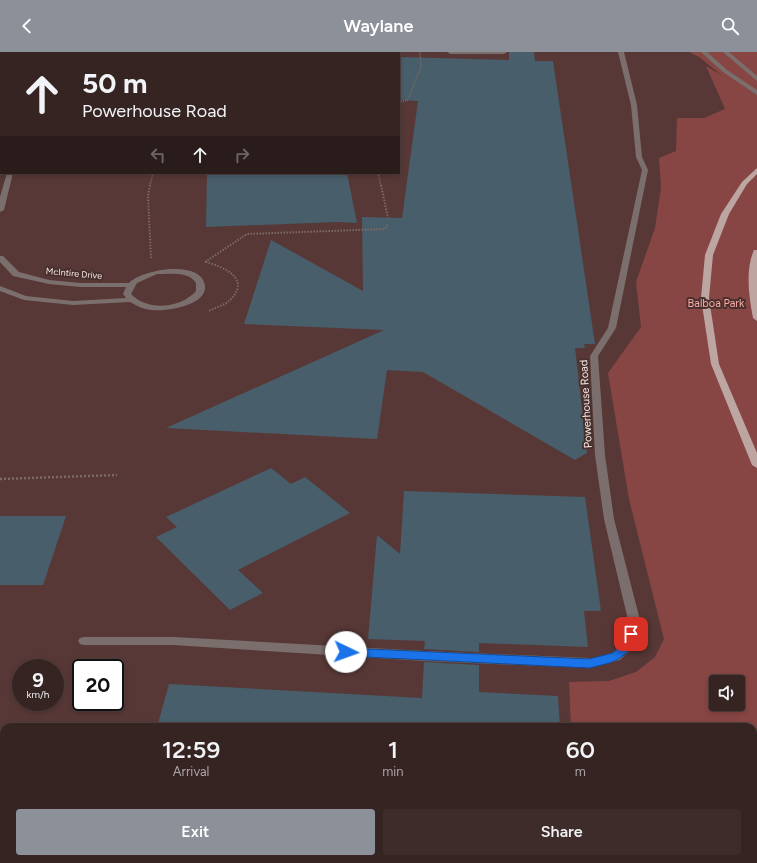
<!DOCTYPE html>
<html lang="en">
<head>
<meta charset="utf-8">
<style>
	:root { --surface:#352422; --page:#3d2c2a; --text:#f1f3f6; --muted:#aaa4a5; --line:#4f4140; --accent:#8c9099 }
	body { margin:0; font-family:Figtree,sans-serif; background:var(--page); color:var(--text); height:100vh; display:flex; flex-direction:column; font-size:15px; white-space:nowrap }
	* { box-sizing:border-box; margin:0 }
	p { font-size:13px; color:var(--muted) }
	.icon { flex:none; width:22px; height:22px; fill:none; stroke:currentColor; stroke-width:2; stroke-linecap:round; stroke-linejoin:round }
	.map { position:relative; flex:1; overflow:hidden }
	.side { position:absolute; left:0px; top:671px; width:757px; height:140px; display:flex; flex-direction:column; background:var(--surface); border-radius:12px 12px 0 0; box-shadow:0 2px 6px #0003,0 0 0 1px var(--line) }
	.side>* { flex:none }
	.banner { position:absolute; left:0px; top:0px; width:400px; height:122px; box-shadow:0 2px 6px #0003,0 0 0 1px var(--line); background:#352422; color:var(--text); overflow:hidden }
	.fabs { position:absolute; left:709px; top:623px; display:grid; gap:8px }
	.fabs a { display:grid; place-items:center; width:36px; height:36px; border-radius:4px; background:var(--surface); box-shadow:0 2px 6px #0003,0 0 0 1px var(--line); font-size:20px }
	.speed { position:absolute; left:12px; top:607px; display:flex; gap:8px; font-size:20px; font-weight:700; text-align:center }
	.speed>* { display:grid; place-content:center; width:52px; height:52px; border-radius:50%; background:var(--surface); box-shadow:0 2px 6px #0003,0 0 0 1px var(--line); line-height:1 }
	.speed small { font-size:10px; font-weight:400 }
	.speed .limit { border:2px solid #111; border-radius:6px; background:#fff; color:#111 }
	.pin { position:absolute; display:grid; place-items:center; width:34px; height:34px; color:#fff; margin:-17px; border-radius:8px; box-shadow:0 2px 6px #0006 }
	.me { position:absolute; width:44px; margin:-22px; rotate:93deg; stroke-linejoin:round; filter:drop-shadow(0 0 3px #0008) }
	.turn { display:flex; align-items:center; gap:14px; height:84px; padding:0 16px; font-size:18px }
	.turn .icon { width:52px; height:52px; stroke-width:2.5 }
	.turn b { display:block; font-size:28px; line-height:34px }
	.lanes { display:flex; align-items:center; height:38px; padding:0 16px; background:#0003; justify-content:center; gap:20px; direction:ltr }
	.lanes .off { opacity:.35 }
	.eta { display:flex; justify-content:space-evenly; align-items:center; height:68px; text-align:center }
	.eta b { font-size:24px; font-weight:600; line-height:28px }
	.primary-button { display:flex; gap:8px; margin-top:auto; padding:8px 16px }
	.primary-button a { flex:1; height:46px; border-radius:4px; background:var(--accent); color:#fff; font-size:16px; font-weight:600; line-height:46px; text-align:center }
	.primary-button a+a { background:var(--page); color:var(--text) }
	header { display:flex; justify-content:space-between; align-items:center; height:52px; padding:0 16px; background:var(--accent); color:#fff; font-size:18px; font-weight:600 }
	.map>svg:first-child { display:block }
	.built { fill:#573836; fill-rule:evenodd }
	.green { fill:#874643; fill-rule:evenodd }
	.building { fill:#485e6b }
	.lines { fill:none; stroke-linecap:round; stroke-linejoin:round }
	.path-far2 { stroke:#7e6a68; stroke-width:1.5; stroke-dasharray:1 1; stroke-linecap:butt }
	.path-far1 { stroke:#7e6a68; stroke-width:2; stroke-dasharray:1.5 1.5; stroke-linecap:butt }
	.path { stroke:#7e6a68; stroke-width:2.5; stroke-dasharray:2 2; stroke-linecap:butt }
	.lane { fill:#7b6f6d; fill-rule:evenodd }
	.street { fill:#7b6f6d; fill-rule:evenodd }
	.primary { fill:#bda5a2; fill-rule:evenodd }
	.route { fill:#1a73e8; stroke:#114b97 }
	.labels { text-anchor:middle; dominant-baseline:central; stroke-width:4; stroke-linejoin:round; paint-order:stroke }
	.far-street-label { font-size:9px; fill:#f8e9e7; stroke:#47302e }
	.park-label { font-size:11px; fill:#fbaaa4; stroke:#47302e }
	.street-label { font-size:11px; fill:#f8e9e7; stroke:#47302e }
</style>
</head>
<body>
<header><svg class="icon" aria-label="back" viewBox="0 0 24 24"><path d="M15 5l-7 7 7 7"/></svg>Waylane<svg class="icon" aria-label="search" viewBox="0 0 24 24"><circle cx="10" cy="10" r="6"/><path d="M15 15l6 6"/></svg></header>
<div class="map">
<svg width="757" height="811" viewBox="0 0 757 811">
	<rect width="100%" height="100%" fill="#47302e"/>
	<path class="built" d="M0 0H689L699 5 734 34 703 379 753 675H4V793H0ZM1 1H399V121H1ZM21 616H55V650H21ZM81 616H115V650H81ZM716 630H738V652H716Z"/>
	<path class="green" d="M689 0H757V811H0V793H4V807H753V675H571L569 630 609 629 636 620 655 605 664 587 629 447 608 321 641 275 636 230 655 176 661 136 659 106 676 99 677 66H704L725 57 706 14 721 23 699 5ZM716 630H738V652H716Z"/>
	<g class="building">
		<path d="M509 0H534L535 9H553L595 292H584L585 296H575L587 401 575 408 423 320 387 318 377 387 166 376 384 278 244 272 271 188 363 239 362 165 402 166 418 49 399 48V5L509 8Z"/>
		<path d="M207 121H347L357 171 337 170 206 175Z"/>
		<path d="M271 416 291 432 305 425 350 461 238 518 263 541 230 558 156 485 177 475 166 465Z"/>
		<path d="M404 439 585 445 601 559H584L588 595 479 591V600L424 597 425 589 368 587 377 483 400 502Z"/>
		<path d="M0 464H66L43 533H0Z"/>
		<path d="M424 610 479 613V640L558 644 560 675H157L169 632 422 646Z"/>
	</g>
	<g class="lines">
		<g class="path-far2">
			<path d="M409 45 421 15 420 0"/>
			<path d="M399 50 409 48"/>
			<path d="M378 121 381 134"/>
			<path d="M150 134 153 121"/>
		</g>
		<g class="path-far1">
			<path d="M150 133 148 144 151 206"/>
			<path d="M381 133 388 166"/>
			<path d="M205 210 247 182 385 177 388 172"/>
			<path d="M206 210C223 215 251 226 231 247 226 253 216 255 209 259"/>
		</g>
		<path class="path" d="M0 427 117 423"/>
		<g class="lane">
			<path d="M447 0H507L504 2H450Z"/>
			<path d="M701 0H707L727 18 757 38V43L723 20Z"/>
			<rect x="0" y="29" width="1" height="4"/>
			<path d="M84 585H173L425 599 589 606 593 608 595 611 593 614 589 616 425 609 173 593H84L80 592 78 589 80 586Z"/>
		</g>
		<g class="street">
			<path d="M113 0H120L112 1Z"/>
			<path d="M618 0H624L637 53 642 105 648 118 616 276 598 304 605 403 614 467 641 572 632 596 620 608 589 616 585 614 583 611 585 608 612 601 623 591 629 572 604 467 595 403 590 304 608 276 642 118 636 105 631 53Z"/>
			<path d="M723 0H729L757 24V29Z"/>
			<path d="M7 121H13L4 158 0 160V145Z"/>
			<path d="M0 204H3L19 220 49 228 80 231H129C142 217 202 207 205 234 207 254 164 260 151 258 143 257 137 254 130 250L73 253 24 248 0 239V234L26 244 73 249 126 246 123 242 126 235H80L49 232 13 224 0 210ZM157 222C170 222 189 219 196 231V239C180 257 147 259 131 242L137 231Z"/>
		</g>
		<g class="primary">
			<path d="M757 116V122L747 132 729 162 713 203 709 246 719 312 757 401V416L752 413 711 312 701 246 705 203 721 162 742 130Z"/>
			<path d="M754 198H757V269L753 266C749 245 745 218 754 198Z"/>
		</g>
	</g>
	<path class="route" d="M631 578 637 582C627 609 614 610 589 616L346 604 340 600 346 596 589 607 613 601 623 591 627 580Z"/>
	<g class="labels">
		<g class="far-street-label">
			<text transform="translate(74 221) rotate(5)">McIntire Drive</text>
		</g>
		<g class="park-label">
			<text x="716" y="251">Balboa Park</text>
		</g>
		<g class="street-label">
			<text transform="translate(586 352) rotate(-93)">Powerhouse Road</text>
		</g>
	</g>
</svg>
<div class="fabs">
<a><svg class="icon" aria-label="sound" viewBox="0 0 24 24"><path d="M4 9h4l5-4v14l-5-4H4zM17 9q2 3 0 6"/></svg></a>
</div>
<div class="speed"><div>9<small>km/h</small></div><div class="limit">20</div></div>
<div class="pin" style="left:631px;top:582px;background:#d93025"><svg class="icon" aria-label="arrive" viewBox="0 0 24 24"><path d="M6 21V4h12l-3 4 3 4H6"/></svg></div>
<svg class="me" style="left:346px;top:600px" viewBox="-20 -20 40 40"><circle r="19" fill="#fff"/><path d="M0-13L10 11 0 6-10 11z" fill="#1a73e8"/></svg>
<div class="banner">
<div class="turn"><svg class="icon" aria-label="ahead" viewBox="0 0 24 24"><path d="M12 20V5M6 11l6-6 6 6"/></svg><div><b>50 m</b>Powerhouse Road</div></div>
<div class="lanes"><svg class="icon off" aria-label="left" viewBox="0 0 24 24"><path d="M17 20v-9H6M10 6l-5 5 5 5"/></svg><svg class="icon" aria-label="ahead" viewBox="0 0 24 24"><path d="M12 20V5M6 11l6-6 6 6"/></svg><svg class="icon off" aria-label="right" viewBox="0 0 24 24"><path d="M7 20v-9h11M14 6l5 5-5 5"/></svg></div>
</div>
<section class="side">
<div class="eta">
<div><b>12:59</b><p>Arrival</p></div>
<div><b>1</b><p>min</p></div>
<div><b>60</b><p>m</p></div>
</div>
<div class="primary-button"><a>Exit</a><a>Share</a></div>
</section>
</div>
</body>
</html>
